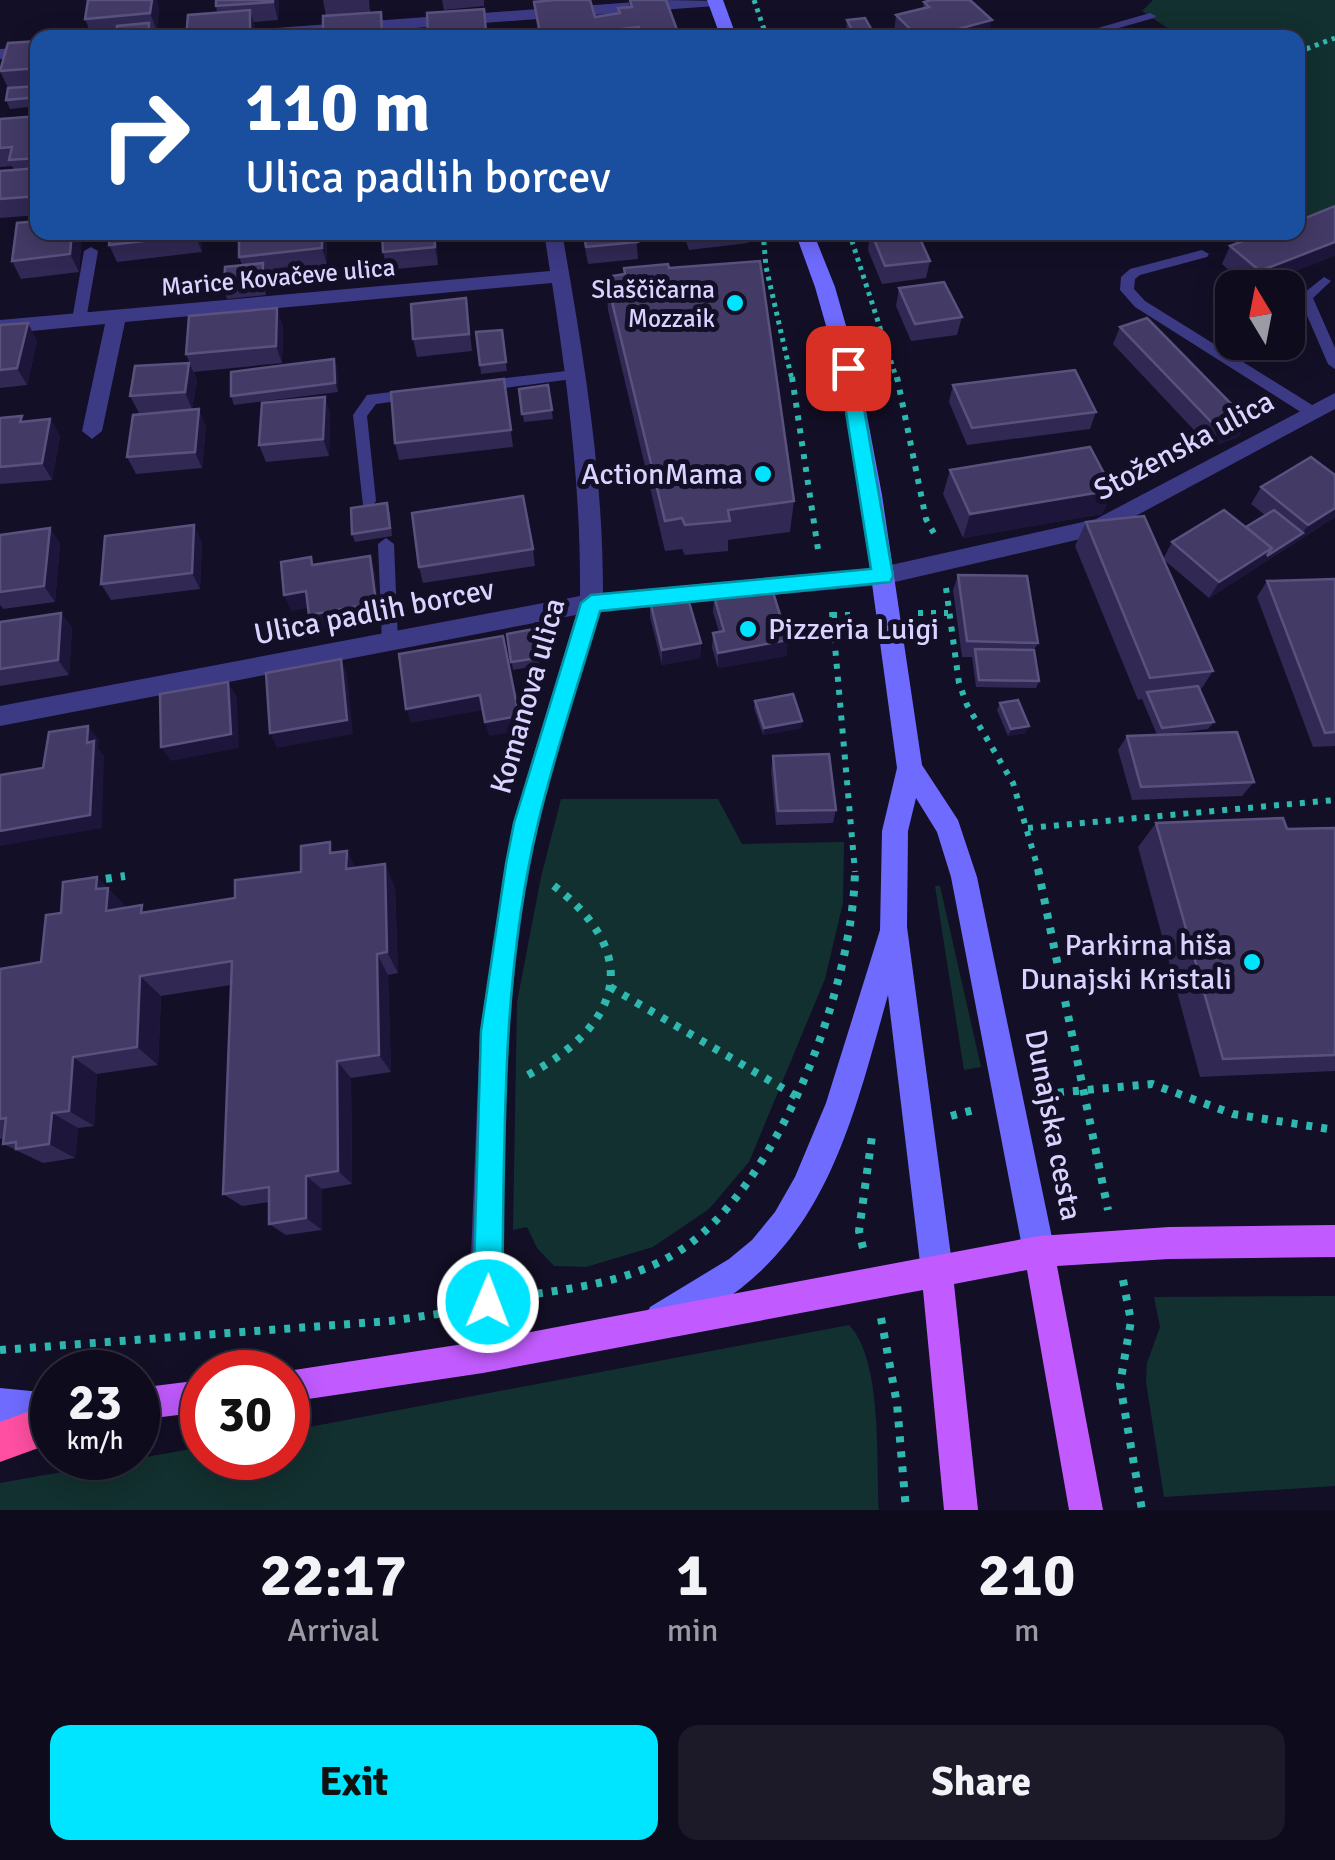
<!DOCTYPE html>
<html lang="en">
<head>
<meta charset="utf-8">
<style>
	:root { --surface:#0e0b1c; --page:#1c1929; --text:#f1f3f6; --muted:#9b9ba3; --line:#2e2b3b; --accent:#00e5ff }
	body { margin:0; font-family:Signika,sans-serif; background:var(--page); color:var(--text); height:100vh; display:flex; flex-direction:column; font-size:38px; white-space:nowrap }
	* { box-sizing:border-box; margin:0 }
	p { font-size:32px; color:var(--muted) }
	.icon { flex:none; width:55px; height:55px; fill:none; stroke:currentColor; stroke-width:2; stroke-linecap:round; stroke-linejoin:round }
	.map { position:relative; height:1510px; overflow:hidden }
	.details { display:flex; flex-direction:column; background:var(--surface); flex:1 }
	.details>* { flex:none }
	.top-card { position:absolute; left:30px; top:30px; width:1275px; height:210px; border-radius:20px; box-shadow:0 5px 25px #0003,0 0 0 2px var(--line); background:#1a4fa0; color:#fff; overflow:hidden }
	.needle { width:65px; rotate:350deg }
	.tools { position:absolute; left:1215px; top:270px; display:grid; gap:20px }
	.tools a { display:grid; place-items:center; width:90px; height:90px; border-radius:20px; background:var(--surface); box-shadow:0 5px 25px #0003,0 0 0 2px var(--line); font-size:50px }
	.speed { position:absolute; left:30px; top:1350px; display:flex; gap:20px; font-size:50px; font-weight:700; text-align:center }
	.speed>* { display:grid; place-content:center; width:130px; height:130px; border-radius:50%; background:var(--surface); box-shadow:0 5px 25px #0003,0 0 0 2px var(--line); line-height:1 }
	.speed small { font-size:25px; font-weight:400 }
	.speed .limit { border:15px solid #d22; background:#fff; color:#111 }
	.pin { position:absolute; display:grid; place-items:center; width:85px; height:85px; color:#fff; margin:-42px; border-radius:20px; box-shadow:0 5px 15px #0006 }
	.me { position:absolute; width:110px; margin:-55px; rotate:1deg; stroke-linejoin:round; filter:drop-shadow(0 0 8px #0008) }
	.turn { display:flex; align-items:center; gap:35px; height:210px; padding:0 50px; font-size:45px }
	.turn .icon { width:130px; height:130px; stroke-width:2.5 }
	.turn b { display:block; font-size:70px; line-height:85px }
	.eta { display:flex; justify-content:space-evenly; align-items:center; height:170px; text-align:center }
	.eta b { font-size:60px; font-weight:800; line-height:70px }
	.cta { display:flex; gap:20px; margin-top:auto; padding:20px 50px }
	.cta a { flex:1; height:115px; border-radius:20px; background:var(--accent); color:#111; font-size:40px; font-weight:800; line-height:115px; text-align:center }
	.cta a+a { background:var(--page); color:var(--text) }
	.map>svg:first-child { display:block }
	.green { fill:#12302f }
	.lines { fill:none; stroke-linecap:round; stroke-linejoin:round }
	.path-far2 { stroke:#2fb8b0; stroke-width:5; stroke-dasharray:4 5; stroke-linecap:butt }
	.path-far1 { stroke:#2fb8b0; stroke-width:6; stroke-dasharray:5 8; stroke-linecap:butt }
	.path { stroke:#2fb8b0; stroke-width:8; stroke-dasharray:6 9; stroke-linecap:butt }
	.lane { fill:#3d3a85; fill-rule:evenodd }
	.street { fill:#3d3a85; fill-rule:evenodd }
	.secondary { fill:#6f6bff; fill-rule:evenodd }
	.primary { fill:#c25bff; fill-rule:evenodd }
	.highway { fill:#ff4fa3; fill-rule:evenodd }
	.wall { fill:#312854 }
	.shaded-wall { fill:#1d163a }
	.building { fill:#433a66; stroke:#5a527e; stroke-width:2.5 }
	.route { fill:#00e5ff; stroke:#0095a6; stroke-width:2.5 }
	.poi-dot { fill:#00e5ff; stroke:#130f26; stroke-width:4 }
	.labels { text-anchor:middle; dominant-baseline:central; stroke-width:10; stroke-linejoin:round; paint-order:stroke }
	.far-street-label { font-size:25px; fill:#d9d4ff; stroke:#130f26 }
	.far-poi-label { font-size:25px; fill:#d9d4ff; stroke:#130f26; text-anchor:end }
	.street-label { font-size:30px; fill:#d9d4ff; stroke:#130f26 }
	.poi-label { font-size:30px; fill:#d9d4ff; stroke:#130f26; text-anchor:end }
</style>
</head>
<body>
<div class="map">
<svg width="1335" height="1510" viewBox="0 0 1335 1510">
	<rect width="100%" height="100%" fill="#130f26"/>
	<g class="green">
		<path d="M1153 0H1335V215L1298 229V38L1181 37 1142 11Z"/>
		<path d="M561 799H718L742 844 844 842 843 903 825 979 749 1162 709 1209 653 1247 586 1267 554 1266 537 1248 527 1227 513 1230 517 1002 541 877Z"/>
		<path d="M935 886H940L981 1067 964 1070Z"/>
		<path d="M1335 1296V1486L1164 1497 1146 1382 1147 1363 1160 1327 1154 1297Z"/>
		<path d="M849 1325C883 1360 876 1462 879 1510H0V1483L202 1447V1458H288V1431Z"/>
	</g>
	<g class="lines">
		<g class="path-far2">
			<path d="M754 0 767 38"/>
			<path d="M1298 52 1335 38"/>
			<path d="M763 232 766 267 792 380"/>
			<path d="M849 232 897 380"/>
		</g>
		<g class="path-far1">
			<path d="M792 377 819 556"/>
			<path d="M897 377 926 519 936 537"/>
			<path d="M946 588 959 683 967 705 1013 783 1039 872"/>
			<path d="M832 612 855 872"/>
			<path d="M918 613H948"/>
			<path d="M832 615H856"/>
			<path d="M1028 828 1335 800"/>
		</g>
		<g class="path">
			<path d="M1038 869 1108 1210"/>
			<path d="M91 881 125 876"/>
			<path d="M610 987 801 1099"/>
			<path d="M528 1075C626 1022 642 951 549 882"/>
			<path d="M1043 1094 1152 1084 1233 1114 1335 1130"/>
			<path d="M951 1116 977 1109"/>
			<path d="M863 1248 859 1231 872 1136"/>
			<path d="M1123 1280 1131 1321 1120 1384 1142 1510"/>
			<path d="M522 1296C575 1288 629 1282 676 1253 778 1191 854 985 855 869"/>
			<path d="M881 1318 897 1404 906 1510"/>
			<path d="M0 1350 390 1321 451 1312"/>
		</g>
		<g class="lane">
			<path d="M1150 13 1156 16 1154 18 1083 38H1063Z"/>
			<path d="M91 247 98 251 86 320 79 325 72 320 84 251Z"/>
			<path d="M1202 250 1209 254 1207 257 1140 275 1135 279 1134 289 1145 301 1317 408V416H1307L1135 307 1120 290 1121 277 1130 269Z"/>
			<path d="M1324 277 1331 281 1313 298 1335 348V369L1328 364 1299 297Z"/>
			<path d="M575 370 580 372V378L481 391 474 386 481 381Z"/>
			<path d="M415 389 422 394 420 398 376 404 367 416 376 501 373 505H363L353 415 367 395Z"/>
			<path d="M386 538 394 544 398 642 390 649 382 642 378 544Z"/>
		</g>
		<g class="street">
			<path d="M664 0 723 1 715 6 279 38H198L206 33Z"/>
			<path d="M38 46V56L0 59V49Z"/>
			<path d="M544 232H562C583 354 603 469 603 593L882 567 1096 519 1335 393V409L1102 534 882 585 600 611C580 682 555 753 539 824 499 998 504 1180 499 1357L494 1368 483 1373 472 1368 467 1357 480 1031 513 823 576 615 0 726V706L580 596C581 489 568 388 552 283L125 322 102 431 92 439 82 431 105 324 0 334V320L550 271Z"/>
		</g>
		<g class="secondary">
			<path d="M707 0H723L737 38H721Z"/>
			<path d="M795 232H813L835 287 858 368 882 495 922 765 958 820 977 877 1055 1252 1050 1263 1039 1268 1028 1263 1023 1252 951 877 937 832 916 798 908 831 907 927 953 1271 948 1282 937 1287 926 1282 921 1271 888 995C846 1145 818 1269 661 1334L650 1329 645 1318 650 1307 729 1259 752 1240 775 1212 795 1177 826 1103 880 930 882 831 897 768 860 495 838 368 815 287Z"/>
			<path d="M0 1388 52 1393V1425L0 1422Z"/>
		</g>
		<g class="primary">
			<path d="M1335 1225V1257L1169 1259 1057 1266 1103 1510H1069L1027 1270 954 1284 978 1510H944L923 1290 483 1373 288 1402V1372H281L483 1341 1039 1236 1169 1227Z"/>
			<path d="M202 1380V1412L138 1420V1388Z"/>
		</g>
		<path class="highway" d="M52 1403V1443L0 1462V1422Z"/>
	</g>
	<g class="wall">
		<path d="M279 0 278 20 254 22 217 12 216 6Z"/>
		<path d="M323 0H369L370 12 385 30V38H323L326 16Z"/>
		<path d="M442 0H484V6L444 10Z"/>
		<path d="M533 0H590L595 17 619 14 618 8 629 7V0H666L680 38H539Z"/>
		<path d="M924 2 988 38H898L894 33 896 15 923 8Z"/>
		<path d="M159 6 157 31 152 32 154 36 179 34 180 38H116V35L92 37 85 19Z"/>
		<path d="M484 9 487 38H428L427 13Z"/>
		<path d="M847 20 874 34 873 38H850L846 29Z"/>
		<path d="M38 41V106L10 109 6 100 8 88 0 71Z"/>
		<path d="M38 116V215L0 218V171L14 170 12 166 0 167V119Z"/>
		<path d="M1335 206 1255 288H1249L1222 264 1230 246Z"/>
		<path d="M38 232H82L79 272 21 279 12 261Z"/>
		<path d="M110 232H202V252L117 262 109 245Z"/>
		<path d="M326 232 327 265 266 272V295L227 299 224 290 242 265 239 257Z"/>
		<path d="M436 232 438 265 387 270 383 252Z"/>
		<path d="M475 232H529L476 238Z"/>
		<path d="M582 232H636L638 259 588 264Z"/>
		<path d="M683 232H748V243L689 250Z"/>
		<path d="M870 232 930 261 926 278 882 284 868 250Z"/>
		<path d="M1074 232H1106L1082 240Z"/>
		<path d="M1186 232H1227L1195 242Z"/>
		<path d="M669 268 794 501 790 532 728 540V551L685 555 682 549 665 551 608 310 606 277Z"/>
		<path d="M899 288 962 317 957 335 911 341 896 306Z"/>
		<path d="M466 298 472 351 417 357 413 339Z"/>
		<path d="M0 325 37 341 27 385 0 388Z"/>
		<path d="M283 326 282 363 193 372 186 354Z"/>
		<path d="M1120 327 1247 420 1238 437 1210 447 1113 344Z"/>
		<path d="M502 330 507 371 481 374 480 365Z"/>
		<path d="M334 359 337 368 338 392 234 405 231 396Z"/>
		<path d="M189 363 197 380 192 409 139 413 130 396Z"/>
		<path d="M504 379 513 447 399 460 395 443Z"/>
		<path d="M548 385 553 419 524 422 519 389Z"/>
		<path d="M953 385 1096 412 1090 429 967 445 949 402Z"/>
		<path d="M325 397 330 414 329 456 266 462 259 445Z"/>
		<path d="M0 418 25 422 50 419 60 436 52 480 0 484Z"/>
		<path d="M206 426 202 468 136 474 127 457Z"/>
		<path d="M950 470 1113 490 1102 514 963 538 943 494Z"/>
		<path d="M1261 487 1335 517 1209 598 1163 559 1172 542 1246 527 1265 515 1251 504Z"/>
		<path d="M390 512 392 536 355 542 352 534Z"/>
		<path d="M1086 522 1213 671 1200 691 1214 722 1208 729 1162 735 1254 782 1242 796 1132 800 1118 750 1127 736 1157 735 1142 699 1138 700 1075 546Z"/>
		<path d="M50 528 60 544 55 602 3 609 0 605V535Z"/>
		<path d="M202 542 200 589 111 600 101 584Z"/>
		<path d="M533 549 535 566 423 583 419 567Z"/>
		<path d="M958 575 1038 643 1034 650 1039 681 1036 688 976 687 972 657H962L953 590Z"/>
		<path d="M1335 579V746L1313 747 1257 597 1267 581Z"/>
		<path d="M714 596 788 640 786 656 718 668 712 648 713 633 719 632 713 612Z"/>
		<path d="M650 601 701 643 700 658 662 665 650 617Z"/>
		<path d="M61 613 72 628 69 675 0 686V622Z"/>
		<path d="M534 629 540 665 513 670 507 634Z"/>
		<path d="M755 701 802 721 801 728 763 735 754 708Z"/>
		<path d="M1000 703 1026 733 1008 736 997 710Z"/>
		<path d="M773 756 836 810 833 823 776 825 771 770Z"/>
		<path d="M1156 823 1287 829 1335 828V1071L1200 1077 1138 847Z"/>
		<path d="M347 851 355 868 395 887 398 973 388 975 391 1072 351 1078 352 1184 322 1189V1230L286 1235 269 1224V1202L242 1206 223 1194 231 985 161 996 158 1065 97 1074 94 1126 78 1128 75 1158 43 1163 3 1144 4 1138 0 1139V969L41 962 61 913 97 877 126 908 147 912 235 898 301 872 335 852Z"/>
	</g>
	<g class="shaded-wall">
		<path d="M152 0H157L159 6 157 31 150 13Z"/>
		<path d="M273 0H279L278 20Z"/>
		<path d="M250 10 258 36V38H250Z"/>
		<path d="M992 20 988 38H925Z"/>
		<path d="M72 232H82V234L79 272 70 254Z"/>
		<path d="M195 232H202V252L195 235Z"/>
		<path d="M322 232H326L327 265 322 248Z"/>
		<path d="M434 232H436L438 265 435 247Z"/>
		<path d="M1084 232H1106L1082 240Z"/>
		<path d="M1199 232H1227L1195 242Z"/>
		<path d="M1335 242V256L1252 288 1260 271Z"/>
		<path d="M263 263 266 272V295L263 286Z"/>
		<path d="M277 308 283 326 282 363 276 346Z"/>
		<path d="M28 323 37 341 27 385 17 368Z"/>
		<path d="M334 359 337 368 338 392 335 383Z"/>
		<path d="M189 363 197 380 192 409 185 392Z"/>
		<path d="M325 397 330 414 329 456 323 439Z"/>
		<path d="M199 409 206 426 202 468 195 452Z"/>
		<path d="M50 419 60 436 52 480 42 463Z"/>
		<path d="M1247 420 1238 437 1210 447 1219 430Z"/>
		<path d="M1113 490 1102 514 963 538 970 514Z"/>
		<path d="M1335 508V517L1297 541 1308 525Z"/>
		<path d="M194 525 202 542 200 589 192 573Z"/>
		<path d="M50 528 60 544 55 602 44 586Z"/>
		<path d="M1303 533 1297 541 1209 598 1219 582 1272 548Z"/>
		<path d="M370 556 375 572 381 619 315 631 309 615Z"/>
		<path d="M306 591 313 607 291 611 284 595Z"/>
		<path d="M61 613 72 628 69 675 58 660Z"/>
		<path d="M788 640 786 656 718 668V653Z"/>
		<path d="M701 643 700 658 662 665V650Z"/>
		<path d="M341 659 347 674 353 734 277 748 270 733Z"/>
		<path d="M228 682 237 697 239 748 171 761 161 747Z"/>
		<path d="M480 695 484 710 411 723 406 709Z"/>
		<path d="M519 716 522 730 489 736 485 722Z"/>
		<path d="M802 721 801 728 763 735 764 728Z"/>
		<path d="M88 726 99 740 98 748 104 756 102 828 0 846V831L87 743Z"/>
		<path d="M1029 726 1026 733 1008 736 1011 729Z"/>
		<path d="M347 851 359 874 346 869Z"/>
		<path d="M385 864 395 887 398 973 387 952Z"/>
		<path d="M97 877 108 889V888L129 910 106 911 96 889Z"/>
		<path d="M377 954 388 975 391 1072 379 1055Z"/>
		<path d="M140 976 161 996 158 1065 137 1047Z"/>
		<path d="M73 1057 97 1074 94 1126 69 1111Z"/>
		<path d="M337 1061 351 1078 352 1184 338 1171Z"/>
		<path d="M52 1113 78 1128 75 1158 49 1144Z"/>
		<path d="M306 1176 322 1189V1230L306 1218Z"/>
	</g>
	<g class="building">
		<path d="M88 0H152L150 13 85 19Z"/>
		<path d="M216 0H273V2L216 6Z"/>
		<path d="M554 0H590L595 17 620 13 618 8 632 7 630 0H666L680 38H642L639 27 601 31 603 38H541L534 2Z"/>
		<path d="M931 0H970L992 20 925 38H919L896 15 929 7 924 2Z"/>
		<path d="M484 9 486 31 428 35 427 13Z"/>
		<path d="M250 10V37L186 38 188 15Z"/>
		<path d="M381 12 382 34 362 36V38H323V16Z"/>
		<path d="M865 18 874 34 855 36 847 20Z"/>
		<path d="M149 23 148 37 179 34V38H116L117 26Z"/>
		<path d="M839 32 842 38H793L792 36Z"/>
		<path d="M38 41V68L0 71 8 43Z"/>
		<path d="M38 86V97L6 100 8 88Z"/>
		<path d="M38 116V158L9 160 12 147 0 148V119Z"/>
		<path d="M38 168V196L0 199V171Z"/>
		<path d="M1335 206V242L1260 271 1230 246 1266 232H1298V221Z"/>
		<path d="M38 221V232H72L70 254 12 261 17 223Z"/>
		<path d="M110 232H195V235L109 245Z"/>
		<path d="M239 232H322V248L239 257Z"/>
		<path d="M382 232H434L435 247 383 252Z"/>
		<path d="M584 232H636L638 242 586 247Z"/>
		<path d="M871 232H917L930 261 885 266Z"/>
		<path d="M760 261 794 501 728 510 730 521 685 525 682 518 665 521 606 277 625 274 624 268 668 264 669 268Z"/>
		<path d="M263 263V286L224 290 225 267Z"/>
		<path d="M944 282 962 317 915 324 899 288Z"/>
		<path d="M466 298 469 334 413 339 411 304Z"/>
		<path d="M277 308 276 346 186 354 189 316Z"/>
		<path d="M1147 318 1247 420 1219 430 1120 327Z"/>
		<path d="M28 323 17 368 0 370V325Z"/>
		<path d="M502 330 506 362 480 365 476 332Z"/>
		<path d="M334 359 335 383 231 396V372Z"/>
		<path d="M189 363 185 392 130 396 135 366Z"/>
		<path d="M1075 370 1096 412 972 428 953 385Z"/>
		<path d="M504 379 511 430 395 443 391 392Z"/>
		<path d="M548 385 552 410 522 414 519 389Z"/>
		<path d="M325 397 323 439 259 445 262 403Z"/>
		<path d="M199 409 195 452 127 457 133 415Z"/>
		<path d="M22 416 20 422 50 419 42 463 0 467V418Z"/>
		<path d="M1090 447 1113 490 970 514 950 470Z"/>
		<path d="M1311 457 1335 475V508L1308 525 1261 487Z"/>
		<path d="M523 496 533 549 419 567 412 513Z"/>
		<path d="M387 503 390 528 352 534 351 508Z"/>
		<path d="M1224 510 1272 548 1219 582 1172 542Z"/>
		<path d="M1274 510 1303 533 1267 556 1272 548 1246 527Z"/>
		<path d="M1144 516 1213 671 1150 678 1086 522Z"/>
		<path d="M194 525 192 573 101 584 105 536Z"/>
		<path d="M50 528 44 586 0 592V535Z"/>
		<path d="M370 556 376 603 309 615 306 591 284 595 281 562 311 557 312 565Z"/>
		<path d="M958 575 1027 576 1038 643 967 641Z"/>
		<path d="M1335 579V732L1325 733 1267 581Z"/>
		<path d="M771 586 788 640 718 653 713 633 724 631 714 596Z"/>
		<path d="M687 595 701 643 662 650 650 601Z"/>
		<path d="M61 613 58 660 0 669V622Z"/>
		<path d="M534 629 538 658 511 662 507 634Z"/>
		<path d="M503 636 519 716 485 722 480 695 406 709 399 654Z"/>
		<path d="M975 649 1034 650 1039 681 979 680Z"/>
		<path d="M341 659 347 720 270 733 266 673Z"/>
		<path d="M228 682 231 734 161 747 160 694Z"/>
		<path d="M1198 686 1214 722 1162 728 1147 692Z"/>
		<path d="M793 694 802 721 764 728 755 701Z"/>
		<path d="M1018 700 1029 726 1011 729 1000 703Z"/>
		<path d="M88 726 87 743 94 741 90 815 0 831V775L43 768 49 732Z"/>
		<path d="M1237 732 1254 782 1141 787 1127 736Z"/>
		<path d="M829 754 836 810 778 811 773 756Z"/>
		<path d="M1283 818 1287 829 1335 828V1055L1223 1059 1156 823Z"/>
		<path d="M330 842V853L347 851 346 869 385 864 387 952 377 954 379 1055 337 1061 338 1171 306 1176V1218L269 1224V1187L223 1194 232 961 140 976 137 1047 73 1057 69 1111 52 1113 49 1144 16 1149V1142L3 1144 6 1118 0 1119V969L41 962 46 915 61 913 63 882 97 877 96 889 108 888 106 911 142 905 141 913 235 898V880L301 872V846Z"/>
	</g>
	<path class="route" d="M848 362 857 368 893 576 890 582 600 611C579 681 555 752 538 823 500 979 505 1143 502 1302L498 1312 488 1316 478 1312 473 1302 481 1031 506 864 514 823 581 603 591 595 871 569 839 368Z"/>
	<g class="poi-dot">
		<circle cx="735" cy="303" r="10"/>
		<circle cx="763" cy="474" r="10"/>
		<circle cx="748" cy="629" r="10"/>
		<circle cx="1252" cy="962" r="10"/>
	</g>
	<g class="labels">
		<g class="far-street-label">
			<text transform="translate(278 277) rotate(-5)">Marice Kovačeve ulica</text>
		</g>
		<g class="far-poi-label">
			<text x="715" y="289">Slaščičarna<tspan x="715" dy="29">Mozzaik</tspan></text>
		</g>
		<g class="street-label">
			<text transform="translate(1184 446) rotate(-28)">Stoženska ulica</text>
			<text transform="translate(374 612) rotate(-11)">Ulica padlih borcev</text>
			<text transform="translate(528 696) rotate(-74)">Komanova ulica</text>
			<text transform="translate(1053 1125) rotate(79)">Dunajska cesta</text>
		</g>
		<g class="poi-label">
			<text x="743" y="474">ActionMama</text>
			<text x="768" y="629" text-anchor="start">Pizzeria Luigi</text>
			<text x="1232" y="945">Parkirna hiša<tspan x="1232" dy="34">Dunajski Kristali</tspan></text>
		</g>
	</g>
</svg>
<div class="tools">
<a><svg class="needle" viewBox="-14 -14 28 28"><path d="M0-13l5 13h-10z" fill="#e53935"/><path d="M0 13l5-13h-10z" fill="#9b9ba3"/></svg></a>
</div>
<div class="speed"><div>23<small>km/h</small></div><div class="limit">30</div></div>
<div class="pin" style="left:848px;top:368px;background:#d93025"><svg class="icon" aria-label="arrive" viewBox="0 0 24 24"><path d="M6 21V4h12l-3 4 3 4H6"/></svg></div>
<svg class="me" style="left:488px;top:1302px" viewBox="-20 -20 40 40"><circle r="17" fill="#00e5ff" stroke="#fff" stroke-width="3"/><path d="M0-11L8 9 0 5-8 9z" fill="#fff"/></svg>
<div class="top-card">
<div class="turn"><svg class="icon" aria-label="right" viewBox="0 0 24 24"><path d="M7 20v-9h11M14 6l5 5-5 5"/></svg><div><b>110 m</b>Ulica padlih borcev</div></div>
</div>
</div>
<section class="details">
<div class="eta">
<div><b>22:17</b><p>Arrival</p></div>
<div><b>1</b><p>min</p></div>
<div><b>210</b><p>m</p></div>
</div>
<div class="cta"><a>Exit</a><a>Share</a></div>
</section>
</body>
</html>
